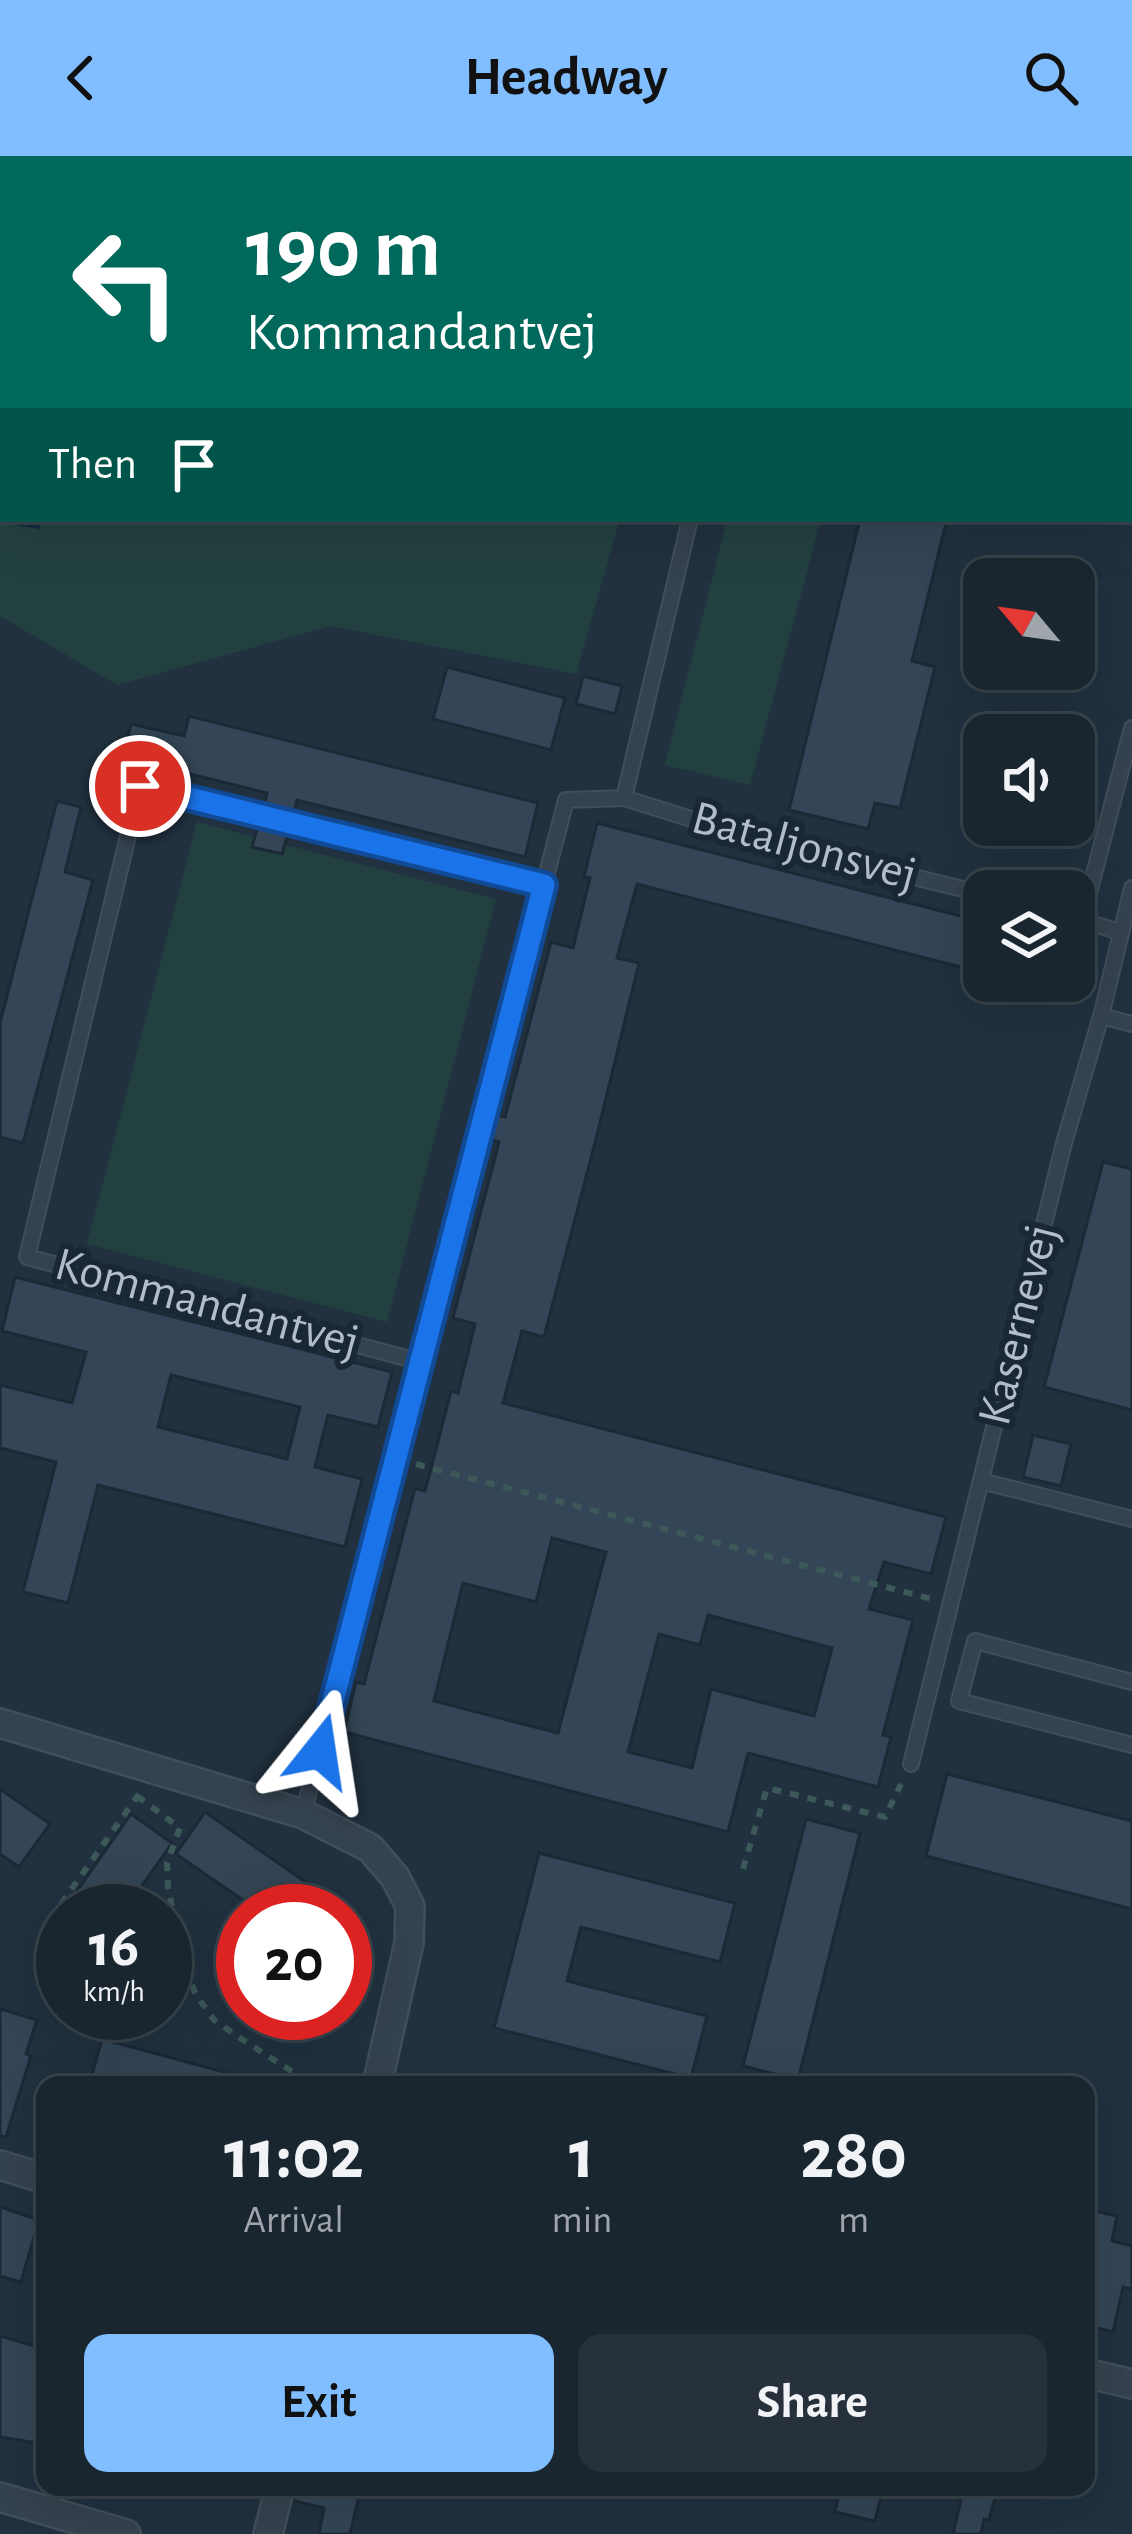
<!DOCTYPE html>
<html lang="en">
<head>
<meta charset="utf-8">
<style>
	:root { --surface:#19252f; --page:#26313b; --text:#f1f3f6; --muted:#9fa5aa; --line:#37424b; --accent:#81beff }
	body { margin:0; font-family:"Alegreya Sans",sans-serif; background:var(--page); color:var(--text); height:100vh; display:flex; flex-direction:column; font-size:45px; white-space:nowrap }
	* { box-sizing:border-box; margin:0 }
	p { font-size:39px; color:var(--muted) }
	.icon { flex:none; width:66px; height:66px; fill:none; stroke:currentColor; stroke-width:2; stroke-linecap:round; stroke-linejoin:round }
	.map { position:relative; flex:1; overflow:hidden }
	.sheet { position:absolute; left:36px; top:1920px; width:1059px; height:420px; display:flex; flex-direction:column; background:var(--surface); border-radius:24px; box-shadow:0 12px 48px #0002,0 0 0 3px var(--line) }
	.sheet>* { flex:none }
	.top-card { position:absolute; left:0px; top:0px; width:1134px; height:366px; box-shadow:0 12px 48px #0002,0 0 0 3px var(--line); background:#00695c; color:#fff; overflow:hidden }
	.needle { width:78px; rotate:299deg }
	.buttons { position:absolute; left:963px; top:402px; display:grid; gap:24px }
	.buttons a { display:grid; place-items:center; width:132px; height:132px; border-radius:24px; background:var(--surface); box-shadow:0 12px 48px #0002,0 0 0 3px var(--line); font-size:60px }
	.speed { position:absolute; left:36px; top:1728px; display:flex; gap:24px; font-size:60px; font-weight:700; text-align:center }
	.speed>* { display:grid; place-content:center; width:156px; height:156px; border-radius:50%; background:var(--surface); box-shadow:0 12px 48px #0002,0 0 0 3px var(--line); line-height:1 }
	.speed small { font-size:30px; font-weight:400 }
	.speed .limit { border:18px solid #d22; background:#fff; color:#111 }
	.pin { position:absolute; display:grid; place-items:center; width:102px; height:102px; color:#fff; margin:-51px; border:6px solid #fff; border-radius:50%; box-shadow:0 3px 12px #0007 }
	.me { position:absolute; width:132px; margin:-66px; rotate:15deg; stroke-linejoin:round; filter:drop-shadow(0 0 9px #0008) }
	.turn { display:flex; align-items:center; gap:42px; height:252px; padding:0 48px; font-size:54px }
	.turn .icon { width:156px; height:156px; stroke-width:2.5 }
	.turn b { display:block; font-size:84px; line-height:102px }
	.then { display:flex; align-items:center; height:114px; padding:0 48px; background:#0003; gap:24px; font-size:45px }
	.eta { display:flex; justify-content:space-evenly; align-items:center; height:204px; text-align:center }
	.eta b { font-size:72px; font-weight:700; line-height:84px }
	.button { display:flex; gap:24px; margin-top:auto; padding:24px 48px }
	.button a { flex:1; height:138px; border-radius:24px; background:var(--accent); color:#111; font-size:48px; font-weight:700; line-height:138px; text-align:center }
	.button a+a { background:var(--page); color:var(--text) }
	header { display:flex; justify-content:space-between; align-items:center; height:156px; padding:0 48px; background:var(--accent); color:#111; font-size:54px; font-weight:700 }
	.map>svg:first-child { display:block }
	.green { fill:#234040 }
	.water { fill:#13293e }
	.building { fill:#334556; stroke:#1c2936; stroke-width:3; fill-rule:evenodd }
	.lines { fill:none; stroke-linecap:round; stroke-linejoin:round }
	.lane-casing { stroke:#414e5b; stroke-width:18 }
	.street-casing { stroke:#414e5b; stroke-width:32 }
	.path { stroke:#3c5858; stroke-width:6; stroke-dasharray:9 9; stroke-linecap:butt }
	.lane { stroke:#35424f; stroke-width:14 }
	.street { stroke:#35424f; stroke-width:27 }
	.route-casing { stroke:#114b97; stroke-width:30 }
	.route { stroke:#1a73e8; stroke-width:21 }
	.labels { text-anchor:middle; dominant-baseline:central; stroke-width:12; stroke-linejoin:round; paint-order:stroke }
	.street-label { font-size:48px; fill:#b1bdca; stroke:#1a2734 }
</style>
</head>
<body>
<header><svg class="icon" aria-label="back" viewBox="0 0 24 24"><path d="M15 5l-7 7 7 7"/></svg>Headway<svg class="icon" aria-label="search" viewBox="0 0 24 24"><circle cx="10" cy="10" r="6"/><path d="M15 15l6 6"/></svg></header>
<div class="map">
<svg width="1132" height="2378" viewBox="0 0 1132 2378">
	<rect width="100%" height="100%" fill="#21313f"/>
	<g class="green">
		<path d="M0 0H727L726 3H3V363H620L576 518 331 470 117 529 0 460Z"/>
		<path d="M727 363H821L750 629 665 609Z"/>
		<path d="M197 666 496 743 387 1166 87 1088Z"/>
	</g>
	<path class="water" d="M0 81 3 83V212L1 222 3 228V363H39L40 373 13 369 0 363Z"/>
	<g class="building">
		<path d="M860 363H947L912 505 935 511 900 652 875 647 868 673 789 654Z"/>
		<path d="M447 511 565 542 551 594 433 563Z"/>
		<path d="M583 520 622 530 615 558 576 548Z"/>
		<path d="M189 560 538 647 525 701 297 644 294 656 264 649 267 637 182 616 183 611 124 596 131 568 184 580Z"/>
		<path d="M57 645 81 651 65 716 93 724 23 987 0 981V867Z"/>
		<path d="M597 667 984 766V817L637 728 617 802 639 807 596 983 544 1181 522 1175 503 1247 946 1361 931 1418 884 1406 869 1453 913 1464 883 1579 891 1581 878 1631 748 1597 728 1676 344 1576 356 1526 364 1528 415 1332 425 1335 451 1235 458 1237 475 1168 453 1162 499 986 490 983 496 959 505 961 551 786 573 792 590 722 584 721ZM552 1382 606 1396 558 1577 434 1545 463 1427 536 1446ZM708 1459 832 1492 814 1560 711 1533 692 1612 628 1596 659 1478 700 1489Z"/>
		<path d="M258 670 288 678 282 698 252 691Z"/>
		<path d="M1103 1006 1132 1013V1254L1044 1231Z"/>
		<path d="M15 1121 392 1216 378 1271 328 1259 315 1311 362 1323 345 1391 98 1329 68 1447 23 1436 56 1306 0 1292V1229L72 1247 86 1196 2 1175ZM171 1219 300 1251 287 1303 158 1271Z"/>
		<path d="M1033 1279 1071 1288 1061 1330 1023 1321Z"/>
		<path d="M947 1618 1132 1665V1753L926 1700Z"/>
		<path d="M0 1633 50 1668 19 1711 0 1698Z"/>
		<path d="M205 1656 347 1755H259L176 1698Z"/>
		<path d="M131 1658 172 1687 124 1755H63Z"/>
		<path d="M806 1663 860 1677 798 1924 743 1910Z"/>
		<path d="M539 1697 735 1747 720 1806 581 1771 567 1825 707 1860 691 1922 494 1872Z"/>
		<path d="M0 1853 37 1864 26 1898 31 1900 6 1981 0 1980Z"/>
		<path d="M102 1883 246 1922 245 1929H89Z"/>
		<path d="M0 2051 39 2064 21 2126 0 2120Z"/>
		<path d="M1086 2053 1117 2060 1112 2085 1132 2090V2133L1123 2131 1113 2176 1086 2169Z"/>
		<path d="M0 2180 45 2193V2255L37 2287 0 2281Z"/>
		<path d="M298 2331H361L350 2378H319L324 2352 295 2345Z"/>
		<path d="M840 2331H883L875 2365 835 2356Z"/>
		<path d="M964 2331H998L989 2364 984 2363 981 2378H953Z"/>
	</g>
	<g class="lines">
		<g class="lane-casing">
			<g id="lane">
				<path d="M812 0 823 3"/>
				<path d="M783 3 784 0"/>
				<path d="M1131 85H1132"/>
				<path d="M1131 121H1132"/>
				<path d="M624 642 752 682 984 738"/>
				<path d="M1074 762 1120 776"/>
				<path d="M1082 764 1132 572"/>
				<path d="M1101 860 1132 868"/>
				<path d="M421 1206 27 1101 140 630 544 729"/>
				<path d="M981 1325 1132 1363"/>
				<path d="M1132 1526 975 1485 959 1545 1132 1589"/>
				<path d="M911 1608 1064 987 1101 860 1132 732"/>
				<path d="M303 1658 566 644 624 642 690 363"/>
			</g>
		</g>
		<g class="street-casing">
			<g id="street">
				<path d="M0 1567 303 1658 370 1692 395 1721 410 1750 409 1787 377 1929"/>
				<path d="M0 2009 45 2023"/>
				<path d="M1086 2217 1132 2228"/>
				<path d="M0 2341 126 2378"/>
				<path d="M268 2378 280 2331"/>
			</g>
		</g>
		<g class="path">
			<path d="M416 1308 932 1443"/>
			<path d="M137 1640 180 1672 167 1707 168 1732 185 1811 196 1839 214 1864 243 1884 299 1920 328 1929"/>
			<path d="M743 1713 767 1632 885 1661 901 1628"/>
			<path d="M61 1748 139 1638"/>
		</g>
		<use href="#lane" class="lane"/>
		<use href="#street" class="street"/>
	</g>
	<g class="lines">
		<g class="route-casing">
			<path id="route" d="M140 630 544 729 320 1595"/>
		</g>
		<use href="#route" class="route"/>
	</g>
	<g class="labels">
		<g class="street-label">
			<text transform="translate(804 691) rotate(15)">Bataljonsvej</text>
			<text transform="translate(207 1148) rotate(15)">Kommandantvej</text>
			<text transform="translate(1019 1169) rotate(-76)">Kasernevej</text>
		</g>
	</g>
</svg>
<div class="buttons">
<a><svg class="needle" viewBox="-14 -14 28 28"><path d="M0-13l5 13h-10z" fill="#e53935"/><path d="M0 13l5-13h-10z" fill="#9fa5aa"/></svg></a>
<a><svg class="icon" aria-label="sound" viewBox="0 0 24 24"><path d="M4 9h4l5-4v14l-5-4H4zM17 9q2 3 0 6"/></svg></a>
<a><svg class="icon" aria-label="layers" viewBox="0 0 24 24"><path d="M12 4l9 5-9 5-9-5zM3 14l9 5 9-5"/></svg></a>
</div>
<div class="speed"><div>16<small>km/h</small></div><div class="limit">20</div></div>
<div class="pin" style="left:140px;top:630px;background:#d93025"><svg class="icon" aria-label="arrive" viewBox="0 0 24 24"><path d="M6 21V4h12l-3 4 3 4H6"/></svg></div>
<svg class="me" style="left:320px;top:1595px" viewBox="-20 -20 40 40"><path d="M0-17L14 15 0 8-14 15z" fill="#1a73e8" stroke="#fff" stroke-width="4"/></svg>
<div class="top-card">
<div class="turn"><svg class="icon" aria-label="left" viewBox="0 0 24 24"><path d="M17 20v-9H6M10 6l-5 5 5 5"/></svg><div><b>190 m</b>Kommandantvej</div></div>
<div class="then">Then<svg class="icon" aria-label="arrive" viewBox="0 0 24 24"><path d="M6 21V4h12l-3 4 3 4H6"/></svg></div>
</div>
<section class="sheet">
<div class="eta">
<div><b>11:02</b><p>Arrival</p></div>
<div><b>1</b><p>min</p></div>
<div><b>280</b><p>m</p></div>
</div>
<div class="button"><a>Exit</a><a>Share</a></div>
</section>
</div>
</body>
</html>
